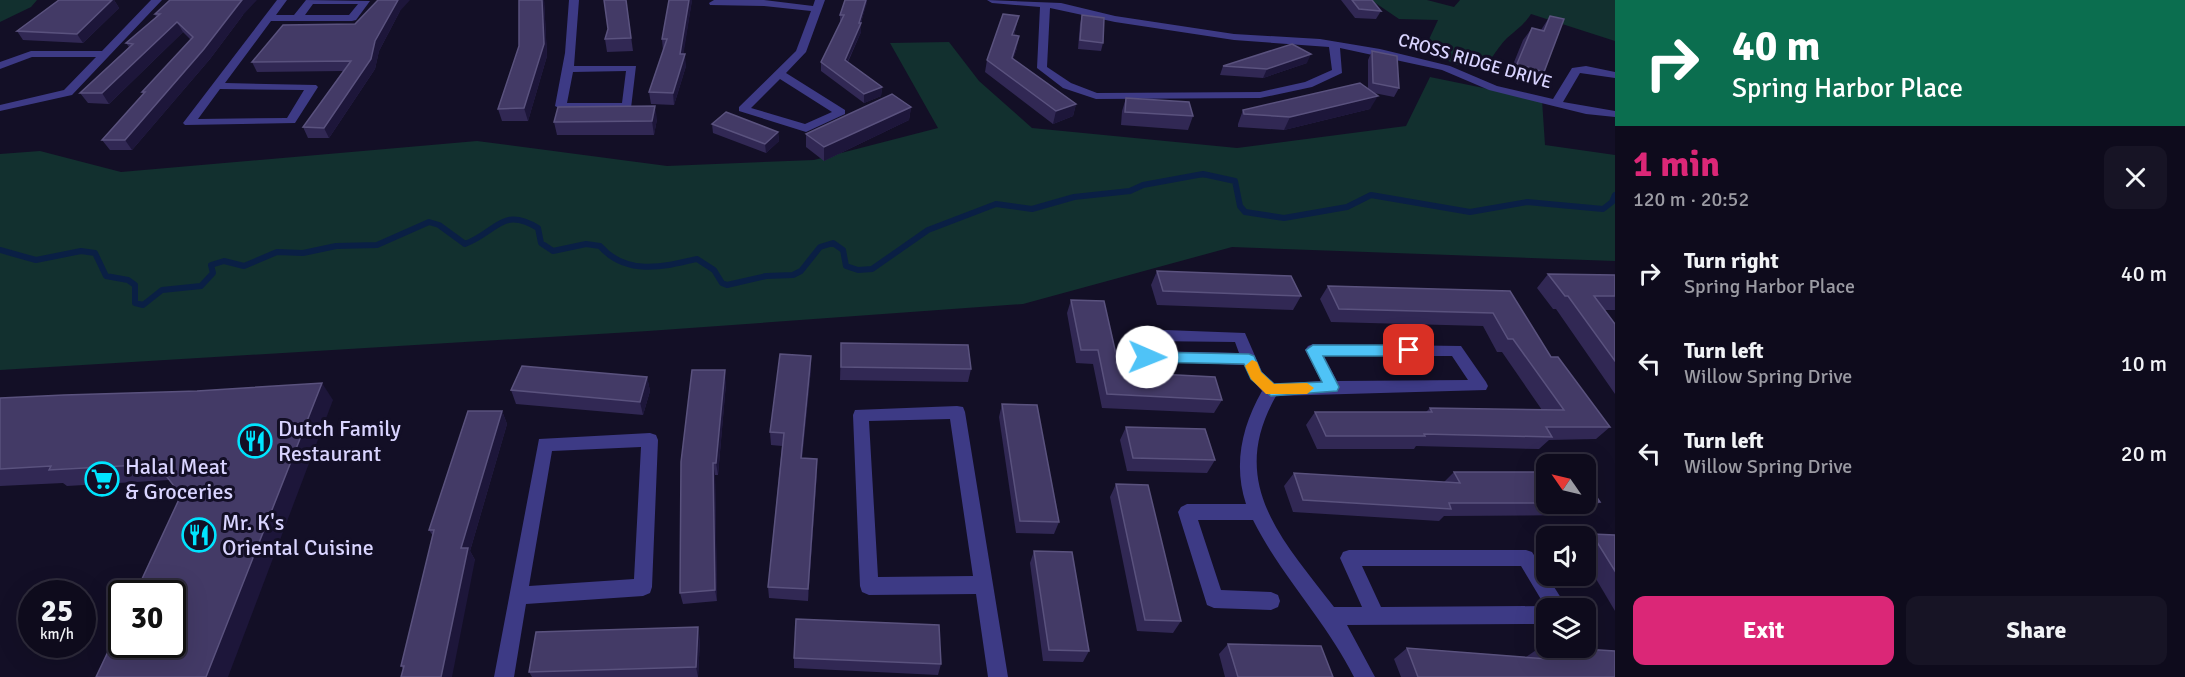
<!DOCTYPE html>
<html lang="en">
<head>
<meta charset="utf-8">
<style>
	:root { --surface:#0e0b1c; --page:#171425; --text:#f1f3f6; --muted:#9b9ba3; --line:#2e2b3b; --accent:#db2777 }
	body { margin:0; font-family:Signika,sans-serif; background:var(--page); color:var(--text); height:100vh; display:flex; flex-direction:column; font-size:22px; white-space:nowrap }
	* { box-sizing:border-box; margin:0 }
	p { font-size:20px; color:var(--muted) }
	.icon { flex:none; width:33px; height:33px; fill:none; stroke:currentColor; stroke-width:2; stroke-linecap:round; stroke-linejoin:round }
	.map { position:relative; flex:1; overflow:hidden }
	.drawer { display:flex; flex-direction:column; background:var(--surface); width:570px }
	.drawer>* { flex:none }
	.guide { background:#0b6e4f; color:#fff; overflow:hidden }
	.needle { width:39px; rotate:304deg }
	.controls { position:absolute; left:1536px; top:454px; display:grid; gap:12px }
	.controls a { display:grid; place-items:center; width:60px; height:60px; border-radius:12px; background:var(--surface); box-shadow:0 6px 24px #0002,0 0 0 2px var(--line); font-size:30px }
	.speed { position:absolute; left:18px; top:580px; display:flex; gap:12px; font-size:30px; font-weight:700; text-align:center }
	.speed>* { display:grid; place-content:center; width:78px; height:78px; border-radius:50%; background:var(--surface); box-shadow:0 6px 24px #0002,0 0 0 2px var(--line); line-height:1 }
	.speed small { font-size:15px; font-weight:400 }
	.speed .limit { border:3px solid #111; border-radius:9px; background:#fff; color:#111 }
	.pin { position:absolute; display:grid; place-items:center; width:51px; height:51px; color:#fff; margin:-26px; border-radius:12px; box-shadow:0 3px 9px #0006 }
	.me { position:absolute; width:66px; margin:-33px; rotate:91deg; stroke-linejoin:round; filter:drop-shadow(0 0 4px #0008) }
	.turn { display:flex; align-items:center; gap:21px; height:126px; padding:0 18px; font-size:27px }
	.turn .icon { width:78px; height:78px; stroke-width:2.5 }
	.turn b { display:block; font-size:42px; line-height:51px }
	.round { display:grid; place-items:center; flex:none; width:63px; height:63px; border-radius:12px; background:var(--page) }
	.summary { display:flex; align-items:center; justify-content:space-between; height:102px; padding:0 18px }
	h1 { font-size:36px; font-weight:700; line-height:45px; color:var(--accent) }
	.action { display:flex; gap:12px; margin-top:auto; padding:12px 18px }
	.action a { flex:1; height:69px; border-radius:12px; background:var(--accent); color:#fff; font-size:24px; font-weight:700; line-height:69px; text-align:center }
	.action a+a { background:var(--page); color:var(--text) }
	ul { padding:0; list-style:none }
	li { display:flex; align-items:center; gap:18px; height:90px; padding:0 18px }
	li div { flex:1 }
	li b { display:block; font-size:22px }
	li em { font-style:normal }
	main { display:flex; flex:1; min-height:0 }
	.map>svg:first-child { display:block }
	.green { fill:#12302f }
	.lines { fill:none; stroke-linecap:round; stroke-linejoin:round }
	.stream-far1 { stroke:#0a1f44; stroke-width:4.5 }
	.stream { stroke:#0a1f44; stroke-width:6 }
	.minor { fill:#3d3a85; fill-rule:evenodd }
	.wall { fill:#312854 }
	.shaded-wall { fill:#1d163a }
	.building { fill:#433a66; stroke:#5a527e; stroke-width:1.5 }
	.route { fill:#4fc3f7; stroke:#337fa1; stroke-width:1.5 }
	.slow { fill:#f59e0b }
	.labels { text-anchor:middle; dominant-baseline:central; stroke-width:6; stroke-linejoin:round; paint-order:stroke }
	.far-street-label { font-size:18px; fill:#d9d4ff; stroke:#130f26 }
	.poi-label { font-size:22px; fill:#d9d4ff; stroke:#130f26; text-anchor:start }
</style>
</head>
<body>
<main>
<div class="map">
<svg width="1615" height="677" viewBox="0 0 1615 677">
	<rect width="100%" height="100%" fill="#130f26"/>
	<g class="green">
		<path d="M0 0H37L31 7 0 22Z"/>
		<path d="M1371 0H1427L1454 7 1460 0H1615V41L1531 14C1524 25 1516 30 1507 38 1495 50 1495 58 1478 70L1454 64 1425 48 1438 20 1399 19Z"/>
		<path d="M949 42 979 81 1032 128 1237 148 1406 126 1430 77 1542 100 1545 145 1615 155V261L1232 247 1023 304 648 331 0 370V154L40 151 121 172 477 141 667 166 814 160 938 128 890 43Z"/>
	</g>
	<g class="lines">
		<path class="stream-far1" d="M1196 175H1209"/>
		<path class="stream" d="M0 250 36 260 81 251 95 253 106 276 128 280 135 285V303L143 305 162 290 201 286 213 273 211 265 224 261 244 266 277 252 303 253 336 246 377 245 429 222 439 225 465 244C497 232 502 206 538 228L541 243 553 251 586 244 600 246C626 276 663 267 697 259L714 270 722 283 727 285 766 276 793 275 801 271 820 247 833 243 843 250 846 266 858 270 872 269 928 230 996 204 1032 209 1074 197 1130 191 1143 185 1203 174 1235 181 1240 206 1245 212 1284 218 1347 207 1371 195 1470 212 1527 202 1603 209 1612 202 1615 195"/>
		<g class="minor">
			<path d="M151 0H162L72 95 0 111V105L64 90 96 57H32L0 69V62L31 51H102Z"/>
			<path d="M277 0H287L276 15H294L306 0 370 1 356 20 352 21H271L225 83 316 85 318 87 295 123 185 125 183 123ZM313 4H358L349 15H305ZM220 89 304 90 287 118 198 119Z"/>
			<path d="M569 0H579L574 66H636L631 108 561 109 555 106 565 53ZM626 71 622 103H567L573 72Z"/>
			<path d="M714 0H764L813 6 815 0H825L806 52 786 73 845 110V114L806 132 739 111V107L796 51 811 11 764 6 710 5 709 3ZM780 79 832 112 805 124 751 108Z"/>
			<path d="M987 0 1061 3 1115 16 1234 34 1320 39 1380 49 1450 66 1497 86 1553 99 1572 68 1586 66 1615 72V78L1580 73 1563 102 1615 111V117L1586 114 1489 90 1442 70 1340 48 1342 73 1312 87 1260 98 1096 99 1063 88 1037 68 1040 7 992 3ZM1050 8 1115 22 1234 40 1329 47 1332 70 1305 82 1260 92 1097 93 1071 83 1047 67Z"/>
			<path d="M1138 329 1245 333 1262 372 1275 384 1321 381 1305 350 1308 346 1313 344 1461 346 1486 382 1488 386 1486 390 1276 396C1226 484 1283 540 1334 607H1362L1340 558 1343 552 1349 550H1526L1532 552 1568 609H1546V624L1347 625 1375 677H1354C1326 621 1281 576 1253 520H1198L1221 590 1271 592 1278 595 1280 601 1278 607 1271 610 1214 608 1207 605 1178 512 1181 507 1187 504H1246C1233 465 1242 426 1262 391L1251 379 1244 365 1142 361 1131 335ZM1148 341 1235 342 1239 353 1152 351ZM1324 356H1452L1468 380 1337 381ZM1362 566H1521L1545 606 1381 607Z"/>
			<path d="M957 406 963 407 965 412 1008 677H988L976 594 869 595 862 592 860 586 853 415 855 410ZM950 419 973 576 878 577 869 421Z"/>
			<path d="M650 433 656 435 658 440 652 587 650 593 643 596 526 604 514 677H494L539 439ZM641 447 634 579 529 586 552 451Z"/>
		</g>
	</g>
	<g class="wall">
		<path d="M59 0H114L119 8 83 43 23 40 17 31Z"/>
		<path d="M544 0 547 56 528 121H502L498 109Z"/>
		<path d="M626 0 633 51 607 52 605 39 608 29Z"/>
		<path d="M669 0H692L683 54 686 66 674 105 651 104 649 92 663 51 662 39Z"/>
		<path d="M845 0H867L861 23V32L848 62 882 87 881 96 864 103 821 71V62L840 23V15Z"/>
		<path d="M1341 0H1372L1381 11 1376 19 1355 18Z"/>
		<path d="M400 11 379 51 375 69 329 138H308L303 127 343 71 257 72 252 62 355 24Z"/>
		<path d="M155 14 243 15 210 59 132 150H110L102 140 143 94 142 92 191 40 183 32 109 104 88 103 80 93 129 47 126 43 156 17Z"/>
		<path d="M1082 15 1103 43 1101 51 1078 49 1080 24Z"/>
		<path d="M1550 16 1544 72 1535 85 1508 77 1523 40 1532 28 1541 30Z"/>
		<path d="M1016 28 1014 36 1017 48 1013 59 1076 104 1073 116 1053 124 985 72 987 60Z"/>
		<path d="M1372 51 1399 88 1394 97 1374 93 1370 109 1284 130 1238 127V124L1243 110 1368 89V60Z"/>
		<path d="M1307 63 1263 78 1220 75 1223 66Z"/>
		<path d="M1126 98 1193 116 1188 130 1121 125 1122 111Z"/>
		<path d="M911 107 909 120 824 161 806 147V134Z"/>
		<path d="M657 119 654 135H557L554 122Z"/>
		<path d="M712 124 778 132 779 141 766 153 713 133Z"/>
		<path d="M1157 271 1301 296 1293 310 1157 305 1151 285Z"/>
		<path d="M1548 274 1615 275V310H1604L1615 324V394L1556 309H1553L1537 288Z"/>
		<path d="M1328 286 1510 291 1551 357 1610 427 1596 439 1549 440 1539 449 1416 446 1414 449H1317L1306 425 1315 412H1426L1430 408 1542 410 1502 352H1497L1483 326 1331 322 1320 299Z"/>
		<path d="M1071 300 1120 372 1222 400 1214 413 1102 408 1093 364 1076 363 1067 313Z"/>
		<path d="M841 343 971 369 968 382 840 380Z"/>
		<path d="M811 356V369L802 458 817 472 808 601 769 598 768 587 782 446 771 445 770 432Z"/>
		<path d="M647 377 650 391 643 415 516 404 511 390Z"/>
		<path d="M726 383 718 475H715L717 601 683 604 680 593Z"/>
		<path d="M0 398 333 400 169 480 67 486 63 483 0 486Z"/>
		<path d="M1002 404 1059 522 1054 534 1016 533 999 417Z"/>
		<path d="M502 411 507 424 470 551 475 560 403 669 401 666 433 536 429 530Z"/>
		<path d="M1126 427 1215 460 1207 473 1127 471 1120 440Z"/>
		<path d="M1454 472H1546V504H1586V481L1600 502 1585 515 1444 516 1439 521 1293 512 1284 486 1294 473 1444 482Z"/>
		<path d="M1116 484 1181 621 1173 633 1137 631 1110 497Z"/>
		<path d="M1592 534 1615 535V611L1586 562V539Z"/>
		<path d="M1034 551 1089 651 1083 662 1043 661 1030 563Z"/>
		<path d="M700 639 698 677H532L529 672Z"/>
		<path d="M1228 644 1333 677H1225L1219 654Z"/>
		<path d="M1542 646 1615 677H1401L1394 659 1407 648 1526 657Z"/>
		<path d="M794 658 941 664 938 675 794 668Z"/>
	</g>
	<g class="shaded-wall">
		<path d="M112 0H114L119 8 83 43 77 34Z"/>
		<path d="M242 0H257L243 15 210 59 132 150 125 140Z"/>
		<path d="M398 0H410L400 11 379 51 375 69 329 138 324 128 375 41Z"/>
		<path d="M542 0H544L547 56 528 121 524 108Z"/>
		<path d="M689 0H692L682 64 685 54 686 66 674 105 673 93Z"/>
		<path d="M866 0H867V3L860 25 861 23V32L844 69 845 60 859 23Z"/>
		<path d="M1019 16 1016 28 1010 47 1012 35Z"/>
		<path d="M177 22 183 32 109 104 102 93Z"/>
		<path d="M1019 36 1017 48 1010 70 1012 58Z"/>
		<path d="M1311 54 1307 63 1263 78 1267 69Z"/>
		<path d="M882 87 881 96 864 103V94Z"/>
		<path d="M1378 96 1370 109 1284 130 1290 117Z"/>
		<path d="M1076 104 1073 116 1053 124 1056 111Z"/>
		<path d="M655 106 657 119 654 135 652 121Z"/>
		<path d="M911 107 909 120 824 161V147Z"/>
		<path d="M778 132 779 141 766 153 765 144Z"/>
		<path d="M811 356V369L801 471V458Z"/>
		<path d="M725 370 726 383 718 475 716 463Z"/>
		<path d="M647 377 650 391 643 415 640 402Z"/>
		<path d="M322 383 333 400 228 677H206Z"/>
		<path d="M502 411 507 424 470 551 475 560 452 677H441L461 548Z"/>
		<path d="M817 459V472L808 601V589Z"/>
		<path d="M713 463 715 475 717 601 715 590Z"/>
		<path d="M698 627 700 639 698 677 696 667Z"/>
	</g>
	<g class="building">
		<path d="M59 0H112L77 34 17 31Z"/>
		<path d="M170 0H242L238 5 204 49 125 140H102L145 92H142L193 37 177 22 102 93H80L133 44 126 43 160 14H155Z"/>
		<path d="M378 0H398L375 41 371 59 324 128 303 127 351 61 252 62 283 25 355 24Z"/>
		<path d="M519 0H542L544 44 524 108 498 109 519 46Z"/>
		<path d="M604 0H626L631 38 605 39 608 29Z"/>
		<path d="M669 0H689L680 54H685L673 93 649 92 667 39H662Z"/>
		<path d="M845 0H866L859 23H861L845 60 882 87 864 94 821 62 844 15H840Z"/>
		<path d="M1352 0H1372L1381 11 1359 9Z"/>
		<path d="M1003 14 1019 16 1012 35 1019 36 1012 58 1076 104 1056 111 987 60Z"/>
		<path d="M1082 15 1104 18 1103 43 1080 40Z"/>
		<path d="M1550 16 1564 19 1544 72 1517 64 1532 28 1544 31Z"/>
		<path d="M1292 44 1311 54 1267 69 1223 66Z"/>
		<path d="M1372 51 1397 56 1399 88 1373 83Z"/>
		<path d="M1360 83 1378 96 1290 117 1244 114 1243 110Z"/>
		<path d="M892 94 911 107 824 147 806 134Z"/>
		<path d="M1126 98 1189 102 1193 116 1125 112Z"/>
		<path d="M655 106 652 121 554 122 558 107Z"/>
		<path d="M726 112 778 132 765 144 712 124Z"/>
		<path d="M1157 271 1291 276 1301 296 1163 291Z"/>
		<path d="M1548 274 1615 275V296H1594L1615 324V361L1568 296H1565Z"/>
		<path d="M1328 286 1510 291 1551 357H1558L1610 427H1546L1552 437 1424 434 1425 436H1326L1315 412H1432L1430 408 1564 410 1513 339H1508L1493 313 1339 309Z"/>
		<path d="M1071 300 1104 301 1120 372 1215 377 1222 400 1107 394 1098 350H1081Z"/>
		<path d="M841 343 968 345 971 369 841 367Z"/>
		<path d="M780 354 811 356 801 458 817 459 808 589 768 587 784 433 770 432Z"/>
		<path d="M522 366 647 377 640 402 511 390Z"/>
		<path d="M692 370H725L716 463H713L715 590 680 593 681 462Z"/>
		<path d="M322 383 206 677H96L122 622V645H172V594H135L181 495 157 464 49 470 51 466 0 469V398L64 395 197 391Z"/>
		<path d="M1002 404 1037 405 1059 522 1020 521Z"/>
		<path d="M468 411H502L461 548H468L441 677H401L404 666H401L434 530H429Z"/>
		<path d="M1126 427 1205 429 1215 460 1133 458Z"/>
		<path d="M1454 472H1546V503H1449L1451 509 1303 500 1294 473 1460 483Z"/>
		<path d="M1586 481 1600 502H1586Z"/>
		<path d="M1116 484 1148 485 1181 621 1145 620Z"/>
		<path d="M1592 534 1615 535V571Z"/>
		<path d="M1034 551 1072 552 1089 651 1049 650Z"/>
		<path d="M796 619 939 625 941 664 794 658Z"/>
		<path d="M698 627 696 667 529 672 536 632Z"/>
		<path d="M1228 644 1321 646 1333 677H1238Z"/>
		<path d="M1542 646 1546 647V648H1568L1615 651V677H1418L1407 648 1548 659Z"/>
	</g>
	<path class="route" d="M1313 345H1409L1416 350 1409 356H1323L1339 387 1337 391 1271 396 1251 379 1244 364 1147 362 1140 357 1147 352 1249 354 1254 356 1261 372 1274 384 1322 382 1306 350Z"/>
	<path class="slow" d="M1252 360 1257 362 1261 372 1274 384 1307 383 1314 388 1307 394H1266L1251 379 1245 366Z"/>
	<defs>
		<g id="restaurant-ring" transform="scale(1.725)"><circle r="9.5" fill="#130f26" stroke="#00e5ff" stroke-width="1.5"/><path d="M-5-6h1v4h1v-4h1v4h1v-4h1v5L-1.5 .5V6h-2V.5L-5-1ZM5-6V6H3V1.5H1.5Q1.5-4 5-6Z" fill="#00e5ff"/></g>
		<g id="supermarket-ring" transform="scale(1.725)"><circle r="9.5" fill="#130f26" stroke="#00e5ff" stroke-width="1.5"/><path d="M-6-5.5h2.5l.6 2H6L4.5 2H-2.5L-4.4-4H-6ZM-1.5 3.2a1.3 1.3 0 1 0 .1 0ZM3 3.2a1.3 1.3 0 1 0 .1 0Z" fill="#00e5ff"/></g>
	</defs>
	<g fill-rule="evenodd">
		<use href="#restaurant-ring" x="255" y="441"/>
		<use href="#supermarket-ring" x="102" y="479"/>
		<use href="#restaurant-ring" x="199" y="535"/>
	</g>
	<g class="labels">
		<g class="far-street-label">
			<text transform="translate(1475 61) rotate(16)">CROSS RIDGE DRIVE</text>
		</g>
		<g class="poi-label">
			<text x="278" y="428">Dutch Family<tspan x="278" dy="25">Restaurant</tspan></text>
			<text x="125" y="466">Halal Meat<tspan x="125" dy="25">&amp; Groceries</tspan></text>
			<text x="222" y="522">Mr. K's<tspan x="222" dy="25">Oriental Cuisine</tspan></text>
		</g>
	</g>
</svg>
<div class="controls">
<a><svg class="needle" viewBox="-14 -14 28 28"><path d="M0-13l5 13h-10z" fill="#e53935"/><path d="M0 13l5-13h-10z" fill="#9b9ba3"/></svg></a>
<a><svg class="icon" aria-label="sound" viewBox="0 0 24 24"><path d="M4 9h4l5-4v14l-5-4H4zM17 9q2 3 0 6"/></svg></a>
<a><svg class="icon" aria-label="layers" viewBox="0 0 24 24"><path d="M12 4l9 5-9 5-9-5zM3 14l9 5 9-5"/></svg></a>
</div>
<div class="speed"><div>25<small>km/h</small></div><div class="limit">30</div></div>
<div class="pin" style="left:1409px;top:350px;background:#d93025"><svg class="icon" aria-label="arrive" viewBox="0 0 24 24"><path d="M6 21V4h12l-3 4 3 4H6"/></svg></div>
<svg class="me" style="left:1147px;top:357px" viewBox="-20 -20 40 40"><circle r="19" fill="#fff"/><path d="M0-13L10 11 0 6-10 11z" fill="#4fc3f7"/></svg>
</div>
<section class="drawer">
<div class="guide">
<div class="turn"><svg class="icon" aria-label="right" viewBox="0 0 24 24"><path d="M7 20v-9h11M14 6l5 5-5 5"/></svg><div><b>40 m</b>Spring Harbor Place</div></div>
</div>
<div class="summary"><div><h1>1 min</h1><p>120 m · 20:52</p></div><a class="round"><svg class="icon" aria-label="close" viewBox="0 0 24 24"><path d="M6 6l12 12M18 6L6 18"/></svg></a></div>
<ul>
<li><svg class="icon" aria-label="right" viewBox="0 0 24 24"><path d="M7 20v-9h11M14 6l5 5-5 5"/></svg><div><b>Turn right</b><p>Spring Harbor Place</p></div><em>40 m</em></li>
<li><svg class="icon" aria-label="left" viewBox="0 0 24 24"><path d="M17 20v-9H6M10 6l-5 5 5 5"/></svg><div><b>Turn left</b><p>Willow Spring Drive</p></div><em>10 m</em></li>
<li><svg class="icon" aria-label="left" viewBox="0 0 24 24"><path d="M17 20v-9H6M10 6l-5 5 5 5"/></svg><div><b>Turn left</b><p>Willow Spring Drive</p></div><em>20 m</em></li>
</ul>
<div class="action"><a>Exit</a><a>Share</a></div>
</section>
</main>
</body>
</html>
